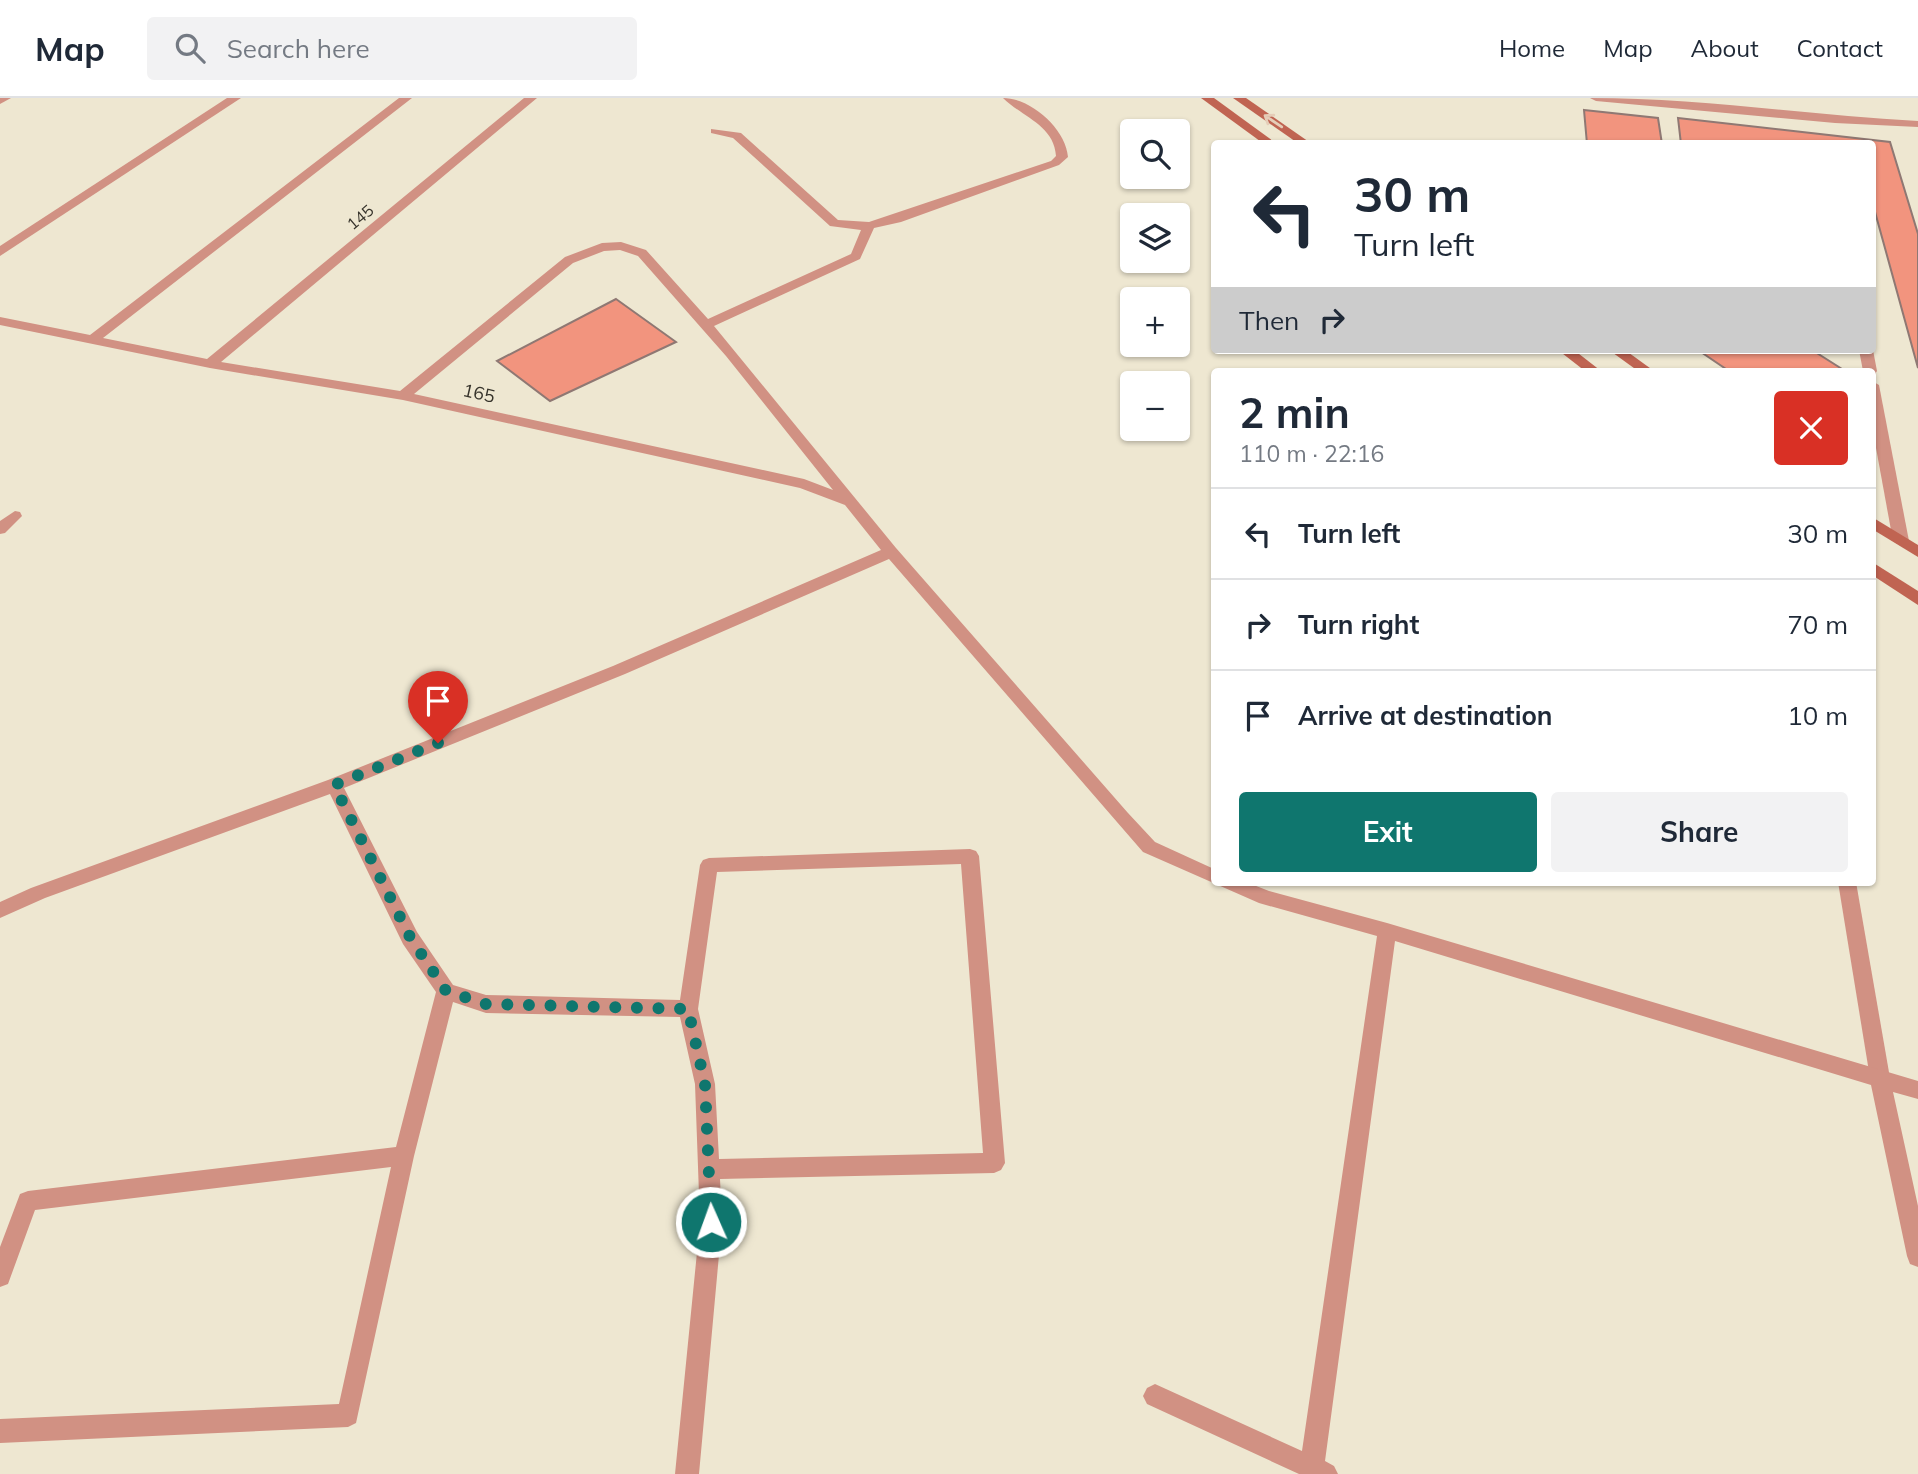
<!DOCTYPE html>
<html lang="en">
<head>
<meta charset="utf-8">
<style>
	:root { --surface:#fff; --page:#f2f2f3; --text:#1f2937; --muted:#747a83; --line:#e0e1e3; --accent:#0f766e }
	body { margin:0; font-family:Mulish,sans-serif; background:var(--page); color:var(--text); height:100vh; display:flex; flex-direction:column; font-size:26px; white-space:nowrap }
	* { box-sizing:border-box; margin:0 }
	p { font-size:23px; color:var(--muted) }
	.icon { flex:none; width:38px; height:38px; fill:none; stroke:currentColor; stroke-width:2; stroke-linecap:round; stroke-linejoin:round }
	.map { position:relative; flex:1; overflow:hidden }
	.side { position:absolute; left:1211px; top:270px; width:665px; height:518px; display:flex; flex-direction:column; background:var(--surface); border-radius:7px; box-shadow:0 2px 5px #0004 }
	.side>* { flex:none }
	.banner { position:absolute; left:1211px; top:42px; width:665px; height:214px; border-radius:7px; box-shadow:0 2px 5px #0004; background:#fff; color:var(--text); overflow:hidden }
	.buttons { position:absolute; left:1120px; top:21px; display:grid; gap:14px }
	.buttons a { display:grid; place-items:center; width:70px; height:70px; border-radius:7px; background:var(--surface); box-shadow:0 2px 5px #0004; font-size:35px }
	.pin { position:absolute; display:grid; place-items:center; width:60px; height:60px; color:#fff; margin:-72px -30px; border-radius:50% 50% 50% 0; rotate:-45deg; box-shadow:0 0 7px #0007 }
	.pin .icon { rotate:45deg }
	.me { position:absolute; width:77px; margin:-38px; rotate:358deg; stroke-linejoin:round; filter:drop-shadow(0 0 5px #0008) }
	.turn { display:flex; align-items:center; gap:24px; height:147px; padding:0 28px; font-size:32px }
	.turn .icon { width:91px; height:91px; stroke-width:2.5 }
	.turn b { display:block; font-size:49px; line-height:60px }
	.then { display:flex; align-items:center; height:66px; padding:0 28px; background:#0003; gap:14px; font-size:26px }
	.round { display:grid; place-items:center; flex:none; width:74px; height:74px; border-radius:7px; background:var(--page) }
	.summary { display:flex; align-items:center; justify-content:space-between; height:119px; padding:0 28px }
	h1 { font-size:42px; font-weight:700; line-height:52px }
	.primary-button { display:flex; gap:14px; margin-top:auto; padding:14px 28px }
	.primary-button a { flex:1; height:80px; border-radius:7px; background:var(--accent); color:#fff; font-size:28px; font-weight:700; line-height:80px; text-align:center }
	.primary-button a+a { background:var(--page); color:var(--text) }
	ul { padding:0; list-style:none }
	li { display:flex; align-items:center; gap:21px; height:91px; padding:0 28px; border-top:2px solid var(--line) }
	li div { flex:1 }
	li b { display:block; font-size:26px }
	li em { font-style:normal }
	header { display:flex; align-items:center; gap:42px; box-sizing:border-box; height:98px; padding:0 35px; background:var(--surface); border-bottom:2px solid var(--line) }
	header strong { font-size:33px }
	nav { display:flex; gap:38px; margin-inline-start:auto; font-size:24px }
	.search { width:490px; height:63px; background:var(--page); display:flex; align-items:center; gap:18px; box-sizing:border-box; padding:0 24px; border-radius:7px; color:var(--muted); font-size:26px }
	.map>svg:first-child { display:block }
	.building { fill:#f2947e; stroke:#8f7873; stroke-width:2 }
	.lines { fill:none; stroke-linecap:round; stroke-linejoin:round }
	.lane { fill:#d19183; fill-rule:evenodd }
	.street { fill:#d19183; fill-rule:evenodd }
	.secondary { fill:#c06452; fill-rule:evenodd }
	.oneway { stroke:#e5cdb8 }
	.route { stroke:#0f766e; stroke-width:12; stroke-dasharray:0 21.6 }
	.labels { text-anchor:middle; dominant-baseline:central; stroke-width:5; stroke-linejoin:round; paint-order:stroke }
	.far-street-label { font-size:16px; fill:#36332b; stroke:#eee7d1 }
	.street-label { font-size:18px; fill:#36332b; stroke:#eee7d1 }
</style>
</head>
<body>
<header>
<strong>Map</strong>
<div class="search"><svg class="icon" aria-label="search" viewBox="0 0 24 24"><circle cx="10" cy="10" r="6"/><path d="M15 15l6 6"/></svg>Search here</div>
<nav><a>Home</a><a>Map</a><a>About</a><a>Contact</a></nav>
</header>
<div class="map">
<svg width="1918" height="1376" viewBox="0 0 1918 1376">
	<rect width="100%" height="100%" fill="#eee7d1"/>
	<g class="building">
		<path d="M1584 12 1658 20 1662 46H1587Z"/>
		<path d="M1678 20 1890 44 1918 136V270L1872 103V46H1681Z"/>
		<path d="M616 201 676 244 550 303 497 263Z"/>
		<path d="M1698 252H1812L1842 271 1729 273Z"/>
	</g>
	<g class="lines">
		<g class="lane">
			<path d="M1859 252H1873L1877 273 1875 276 1872 277V273H1863Z"/>
			<path d="M1872 283 1879 287 1909 443 1901 448 1893 443 1872 328Z"/>
			<path d="M1838 784H1856L1890 980 1887 987 1880 989 1873 987 1870 980Z"/>
		</g>
		<g class="street">
			<path d="M0 0H11L0 6Z"/>
			<path d="M227 0H241L0 158V148Z"/>
			<path d="M399 0H412L103 240 207 261 524 0H537L221 264 400 293 565 159 602 145 621 144 646 152 708 221 851 156 861 132 830 128 733 40 711 35V31L741 35 838 122 869 124 1051 63 1056 58C1054 27 1022 19 1003 0 1031 0 1066 31 1068 59L1059 67 901 124 874 130 860 161 714 228 896 450 1128 715 1155 744 1214 771V784H1246L1269 793 1387 825 1918 983V1001L1893 994 1918 1108V1169L1910 1166 1907 1158 1871 987 1395 843 1325 1363 1334 1368 1338 1376H1299L1147 1306 1143 1298 1147 1290 1155 1286 1302 1353 1377 838 1259 805 1143 754 889 461 625 576 344 690 417 834 453 887 486 897 680 902 700 767 703 762 709 760 970 751 976 753 979 758 1005 1065 1001 1072 994 1075 720 1081 722 1124 699 1376H675L700 1124 695 986 680 919 486 915 453 904 414 1058 356 1325 348 1329 0 1345V1321L339 1306 391 1069 35 1112 8 1186 0 1189V1149L20 1096 28 1093 396 1049 436 894 403 846 330 696 45 800 0 820V804L31 790 328 682 613 568 881 452 845 407 800 390 403 302 210 270 0 227V219L90 237ZM620 152 638 158 726 258 833 392 804 381 414 296 573 165 604 153ZM961 766 983 1055 719 1061 715 986 698 911 717 774Z"/>
			<path d="M1590 0C1700 0 1809 17 1918 23V29L1835 25 1596 3Z"/>
			<path d="M15 413 20 414 22 418 5 435 0 436V423Z"/>
		</g>
		<g class="secondary">
			<path d="M1201 0H1214L1277 46H1264Z"/>
			<path d="M1233 0H1246L1312 46H1299Z"/>
			<path d="M1558 252H1574L1601 273H1585Z"/>
			<path d="M1609 252H1625L1654 273H1638Z"/>
			<path d="M1872 419 1918 447V459L1872 431Z"/>
			<path d="M1872 464 1918 493V507L1872 477Z"/>
		</g>
	</g>
	<defs><path id="oneway-shaft" d="M-6 0H5M1.5-3L5.5 0L1.5 3" fill="none" stroke-width="1.6" stroke-linecap="round" stroke-linejoin="round" transform="scale(1.75)"/></defs>
	<use class="oneway" href="#oneway-shaft" transform="translate(1273 23) rotate(-146)"/>
	<g class="lines">
		<path class="route" d="M438 645 334 687 410 839 446 893 486 906 688 911 705 986 711 1124"/>
	</g>
	<g class="labels">
		<g class="far-street-label">
			<text transform="translate(360 119) rotate(-40)">145</text>
		</g>
		<g class="street-label">
			<text transform="translate(479 295) rotate(13)">165</text>
		</g>
	</g>
</svg>
<div class="buttons">
<a><svg class="icon" aria-label="search" viewBox="0 0 24 24"><circle cx="10" cy="10" r="6"/><path d="M15 15l6 6"/></svg></a>
<a><svg class="icon" aria-label="layers" viewBox="0 0 24 24"><path d="M12 4l9 5-9 5-9-5zM3 14l9 5 9-5"/></svg></a>
<a>+</a>
<a>−</a>
</div>
<div class="pin" style="left:438px;top:645px;background:#d93025"><svg class="icon" aria-label="arrive" viewBox="0 0 24 24"><path d="M6 21V4h12l-3 4 3 4H6"/></svg></div>
<svg class="me" style="left:711px;top:1124px" viewBox="-20 -20 40 40"><circle r="17" fill="#0f766e" stroke="#fff" stroke-width="3"/><path d="M0-11L8 9 0 5-8 9z" fill="#fff"/></svg>
<div class="banner">
<div class="turn"><svg class="icon" aria-label="left" viewBox="0 0 24 24"><path d="M17 20v-9H6M10 6l-5 5 5 5"/></svg><div><b>30 m</b>Turn left</div></div>
<div class="then">Then<svg class="icon" aria-label="right" viewBox="0 0 24 24"><path d="M7 20v-9h11M14 6l5 5-5 5"/></svg></div>
</div>
<section class="side">
<div class="summary"><div><h1>2 min</h1><p>110 m · 22:16</p></div><a class="round" style="background:#d93025;color:#fff"><svg class="icon" aria-label="close" viewBox="0 0 24 24"><path d="M6 6l12 12M18 6L6 18"/></svg></a></div>
<ul>
<li><svg class="icon" aria-label="left" viewBox="0 0 24 24"><path d="M17 20v-9H6M10 6l-5 5 5 5"/></svg><div><b>Turn left</b></div><em>30 m</em></li>
<li><svg class="icon" aria-label="right" viewBox="0 0 24 24"><path d="M7 20v-9h11M14 6l5 5-5 5"/></svg><div><b>Turn right</b></div><em>70 m</em></li>
<li><svg class="icon" aria-label="arrive" viewBox="0 0 24 24"><path d="M6 21V4h12l-3 4 3 4H6"/></svg><div><b>Arrive at destination</b></div><em>10 m</em></li>
</ul>
<div class="primary-button"><a>Exit</a><a>Share</a></div>
</section>
</div>
</body>
</html>
